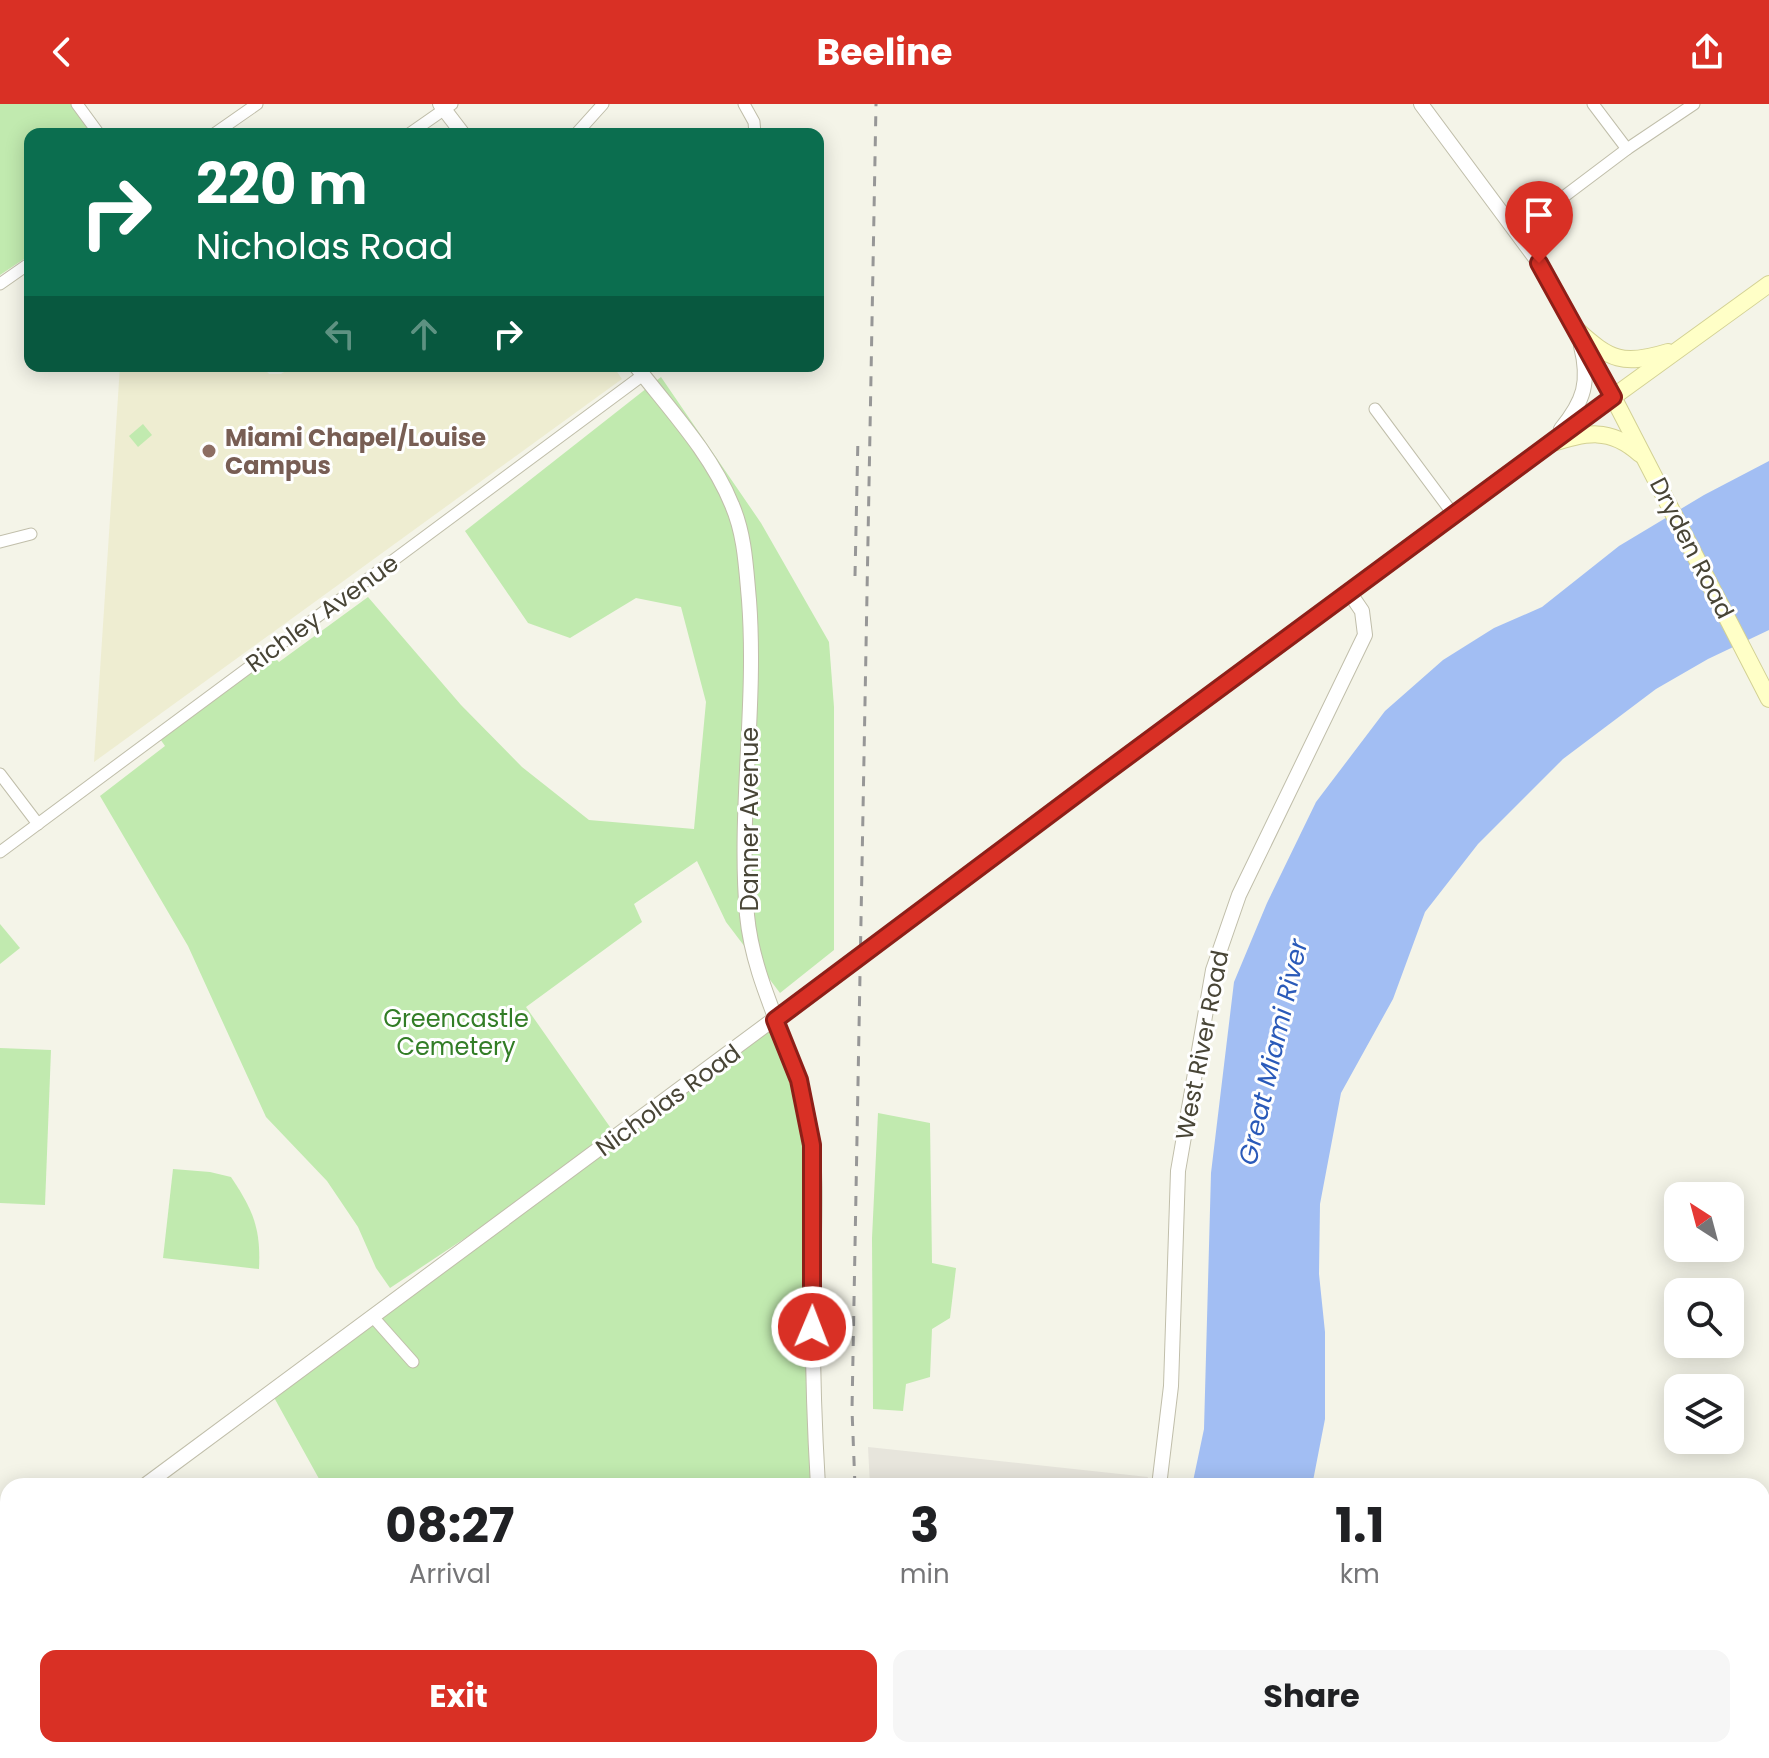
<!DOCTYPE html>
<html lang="en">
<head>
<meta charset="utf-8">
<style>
	:root { --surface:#fff; --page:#f6f6f6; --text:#202124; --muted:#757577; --accent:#d93025 }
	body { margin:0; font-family:Poppins,sans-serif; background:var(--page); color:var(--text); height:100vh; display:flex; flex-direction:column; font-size:30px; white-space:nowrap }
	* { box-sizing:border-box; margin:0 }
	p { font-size:26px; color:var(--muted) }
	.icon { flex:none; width:44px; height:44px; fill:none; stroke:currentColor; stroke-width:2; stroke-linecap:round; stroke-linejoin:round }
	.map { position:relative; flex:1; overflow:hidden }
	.side { position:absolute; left:0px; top:1374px; width:1770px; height:280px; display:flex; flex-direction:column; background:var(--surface); border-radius:24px 24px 0 0; box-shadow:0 4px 20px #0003 }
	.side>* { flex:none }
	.hud { position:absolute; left:24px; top:24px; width:800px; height:244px; border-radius:16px; box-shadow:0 4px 20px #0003; background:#0b6e4f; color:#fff; overflow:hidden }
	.needle { width:52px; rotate:324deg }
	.controls { position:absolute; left:1664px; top:1078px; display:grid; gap:16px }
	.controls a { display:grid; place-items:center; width:80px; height:80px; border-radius:16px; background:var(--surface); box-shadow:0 4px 20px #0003; font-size:40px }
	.pin { position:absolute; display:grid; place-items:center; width:68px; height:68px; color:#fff; margin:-82px -34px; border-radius:50% 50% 50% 0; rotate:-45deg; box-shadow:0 0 8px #0007 }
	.pin .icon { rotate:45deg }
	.me { position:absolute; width:88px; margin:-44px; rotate:1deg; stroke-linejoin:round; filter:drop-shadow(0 0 6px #0008) }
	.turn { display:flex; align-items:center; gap:28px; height:168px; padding:0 40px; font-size:36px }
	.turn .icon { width:104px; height:104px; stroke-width:2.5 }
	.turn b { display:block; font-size:56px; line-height:68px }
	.lanes { display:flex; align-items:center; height:76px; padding:0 40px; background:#0003; justify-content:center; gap:40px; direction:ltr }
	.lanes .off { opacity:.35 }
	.eta { display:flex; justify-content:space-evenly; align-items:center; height:136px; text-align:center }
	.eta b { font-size:48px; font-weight:700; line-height:56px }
	.action { display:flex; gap:16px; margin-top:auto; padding:16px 40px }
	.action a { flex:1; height:92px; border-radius:16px; background:var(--accent); color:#fff; font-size:32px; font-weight:700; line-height:92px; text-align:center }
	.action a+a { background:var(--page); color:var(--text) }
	header { display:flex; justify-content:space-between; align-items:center; height:104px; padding:0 40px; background:var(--accent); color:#fff; font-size:36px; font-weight:700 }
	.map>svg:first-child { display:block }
	.industrial { fill:#e7e5dc }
	.education { fill:#eeedd1 }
	.green { fill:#c1eaaf }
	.water { fill:#a2bef3 }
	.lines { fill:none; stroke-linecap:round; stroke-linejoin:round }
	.minor-casing { stroke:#c0beaa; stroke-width:13 }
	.tertiary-casing { stroke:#c0beaa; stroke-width:16 }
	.secondary-casing { stroke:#d3d194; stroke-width:18 }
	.minor { stroke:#fff; stroke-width:11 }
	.tertiary { stroke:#fff; stroke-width:14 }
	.secondary { stroke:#ffffc7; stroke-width:16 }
	.rail { stroke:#979797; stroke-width:3; stroke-dasharray:10 10; stroke-linecap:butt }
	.route-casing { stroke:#8d1f18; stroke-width:20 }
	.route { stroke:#d93025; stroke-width:14 }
	.education-dot { fill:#8d6e63; stroke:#fff; stroke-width:3 }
	.labels { text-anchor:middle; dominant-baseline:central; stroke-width:6; stroke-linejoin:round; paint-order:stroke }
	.education-label { font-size:24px; font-weight:bold; fill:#785e54; stroke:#fff; text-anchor:start }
	.street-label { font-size:24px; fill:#484536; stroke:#fff }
	.park-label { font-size:24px; fill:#327d26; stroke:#fff }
	.water-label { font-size:26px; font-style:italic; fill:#2a5ab9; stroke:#fff }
</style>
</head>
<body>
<header><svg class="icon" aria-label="back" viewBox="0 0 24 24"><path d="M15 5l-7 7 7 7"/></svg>Beeline<svg class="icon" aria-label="share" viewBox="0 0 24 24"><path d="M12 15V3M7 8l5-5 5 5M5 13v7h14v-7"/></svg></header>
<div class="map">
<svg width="1769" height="1654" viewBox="0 0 1769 1654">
	<rect width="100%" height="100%" fill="#f4f4e8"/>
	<g class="industrial">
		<path d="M868 1343 1148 1373 1146 1382H870Z"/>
		<path d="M892 1646H1086L1085 1654H894Z"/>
	</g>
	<path class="education" d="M120 262H262L269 270H281L293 262H613L622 275 94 658Z"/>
	<g class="green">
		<path d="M0 0H71L91 30H30V151L0 171Z"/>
		<path d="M661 273 761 419 829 538 834 603V846L780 889 726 818 697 757 634 800 642 818 526 903 617 1033 775 916 806 1000 818 1382H323L271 1288 500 1111 390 1184 376 1164 358 1123 327 1077 266 1013 188 842 100 692 165 642 158 632 269 548 279 558 368 493 461 601 522 663 589 716 694 725 706 598 681 503 636 494 570 534 528 519 465 427Z"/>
		<path d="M143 320 152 331 138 343 129 332Z"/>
		<path d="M0 820 20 844 0 860Z"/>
		<path d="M0 944 51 946 45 1101 0 1099Z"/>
		<path d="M878 1009 930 1019 932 1159 956 1164 950 1214 932 1225 930 1273 906 1280 903 1307 873 1305 872 1134Z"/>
		<path d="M173 1065 210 1068 231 1073C253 1106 261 1124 259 1165L163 1154Z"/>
		<path d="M12 1646H846L847 1654H1Z"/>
	</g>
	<g class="water">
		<path d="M1769 357V526L1708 555 1656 585 1563 655 1478 740 1425 808 1393 895 1341 989 1320 1100 1319 1170 1325 1228V1315L1312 1382H1192L1204 1325 1211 1069 1234 878 1267 799 1316 698 1385 607 1443 556 1494 524 1542 503 1619 442 1704 391Z"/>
		<path d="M1153 1646H1263L1261 1654H1153Z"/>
	</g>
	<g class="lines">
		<g class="minor-casing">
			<g id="minor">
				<path d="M77 0 99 30"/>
				<path d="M744 0 754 18 755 30"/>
				<path d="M1593 0 1627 45"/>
				<path d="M214 30 257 0"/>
				<path d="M409 30 452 0"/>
				<path d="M576 30 603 0"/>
				<path d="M1517 128 1627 45 1694 0"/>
				<path d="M0 180 30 159"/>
				<path d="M1375 305 1453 410"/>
				<path d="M0 438 31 430"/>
				<path d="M0 670 38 720"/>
				<path d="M0 748 643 271"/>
				<path d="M373 1213 413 1258"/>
			</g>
		</g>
		<g class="tertiary-casing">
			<g id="tertiary">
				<path d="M440 0 463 30"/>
				<path d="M636 262C670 306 711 349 732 401 745 431 746 464 749 496 757 601 738 706 747 811 754 886 799 951 810 1025 818 1076 813 1131 813 1182 812 1249 814 1315 818 1382"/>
				<path d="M1561 325C1584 297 1590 278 1581 242"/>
				<path d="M144 1382C634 1020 1123 655 1613 293L1539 159 1421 0"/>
				<path d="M1159 1382 1171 1282 1178 1067 1213 866 1239 791 1365 531 1362 507 1349 488"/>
				<path d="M0 1488 8 1482"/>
				<path d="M846 1646 847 1654"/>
				<path d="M1112 1654 1113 1646"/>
			</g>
		</g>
		<g class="secondary-casing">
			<g id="secondary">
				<path d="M1769 180 1613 293 1769 595"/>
				<path d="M1577 226C1610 256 1623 262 1668 248"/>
				<path d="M1549 340C1586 329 1609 322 1640 350"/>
			</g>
		</g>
		<use href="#minor" class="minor"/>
		<use href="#tertiary" class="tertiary"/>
		<use href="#secondary" class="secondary"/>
		<g class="rail">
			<path d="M855 472 858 332"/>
			<path d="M855 1382 852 1306 876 0"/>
			<path d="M880 1646 881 1654"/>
		</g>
	</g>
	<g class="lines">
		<g class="route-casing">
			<path id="route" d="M812 1223V1041L799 976 775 916 1098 674 1613 293 1539 159"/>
		</g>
		<use href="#route" class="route"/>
	</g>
	<circle class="education-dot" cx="209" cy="347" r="8"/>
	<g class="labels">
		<g class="education-label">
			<text x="225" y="333">Miami Chapel/Louise<tspan x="225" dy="28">Campus</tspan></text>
		</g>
		<g class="street-label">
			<text transform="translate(1692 444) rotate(63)">Dryden Road</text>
			<text transform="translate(322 509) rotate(-36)">Richley Avenue</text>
			<text transform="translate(749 715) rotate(-90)">Danner Avenue</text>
			<text transform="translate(1202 941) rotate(-79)">West River Road</text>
			<text transform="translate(668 996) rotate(-36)">Nicholas Road</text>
		</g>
		<g class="park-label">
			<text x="456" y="914">Greencastle<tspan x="456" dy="28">Cemetery</tspan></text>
		</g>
		<g class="water-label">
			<text transform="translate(1273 948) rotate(-77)">Great Miami River</text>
		</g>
	</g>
</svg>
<div class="controls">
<a><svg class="needle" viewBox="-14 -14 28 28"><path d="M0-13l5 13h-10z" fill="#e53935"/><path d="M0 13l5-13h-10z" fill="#757577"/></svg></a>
<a><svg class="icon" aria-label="search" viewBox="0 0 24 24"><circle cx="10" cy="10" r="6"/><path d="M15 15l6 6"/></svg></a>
<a><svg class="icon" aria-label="layers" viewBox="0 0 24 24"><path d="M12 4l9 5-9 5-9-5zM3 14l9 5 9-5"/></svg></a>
</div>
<div class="pin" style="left:1539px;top:159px;background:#d93025"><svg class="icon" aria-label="arrive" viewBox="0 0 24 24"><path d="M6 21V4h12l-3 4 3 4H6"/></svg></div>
<svg class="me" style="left:812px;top:1223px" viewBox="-20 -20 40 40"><circle r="17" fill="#d93025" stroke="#fff" stroke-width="3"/><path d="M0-11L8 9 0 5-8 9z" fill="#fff"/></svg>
<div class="hud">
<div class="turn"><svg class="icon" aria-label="right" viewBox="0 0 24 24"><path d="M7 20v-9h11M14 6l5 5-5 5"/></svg><div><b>220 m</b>Nicholas Road</div></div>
<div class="lanes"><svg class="icon off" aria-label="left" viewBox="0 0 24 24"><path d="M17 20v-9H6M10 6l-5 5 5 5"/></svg><svg class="icon off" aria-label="ahead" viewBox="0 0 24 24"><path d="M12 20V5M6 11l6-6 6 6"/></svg><svg class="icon" aria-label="right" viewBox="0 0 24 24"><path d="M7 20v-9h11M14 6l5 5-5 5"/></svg></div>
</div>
<section class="side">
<div class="eta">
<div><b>08:27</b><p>Arrival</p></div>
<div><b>3</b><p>min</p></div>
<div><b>1.1</b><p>km</p></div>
</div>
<div class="action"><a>Exit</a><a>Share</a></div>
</section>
</div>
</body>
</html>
